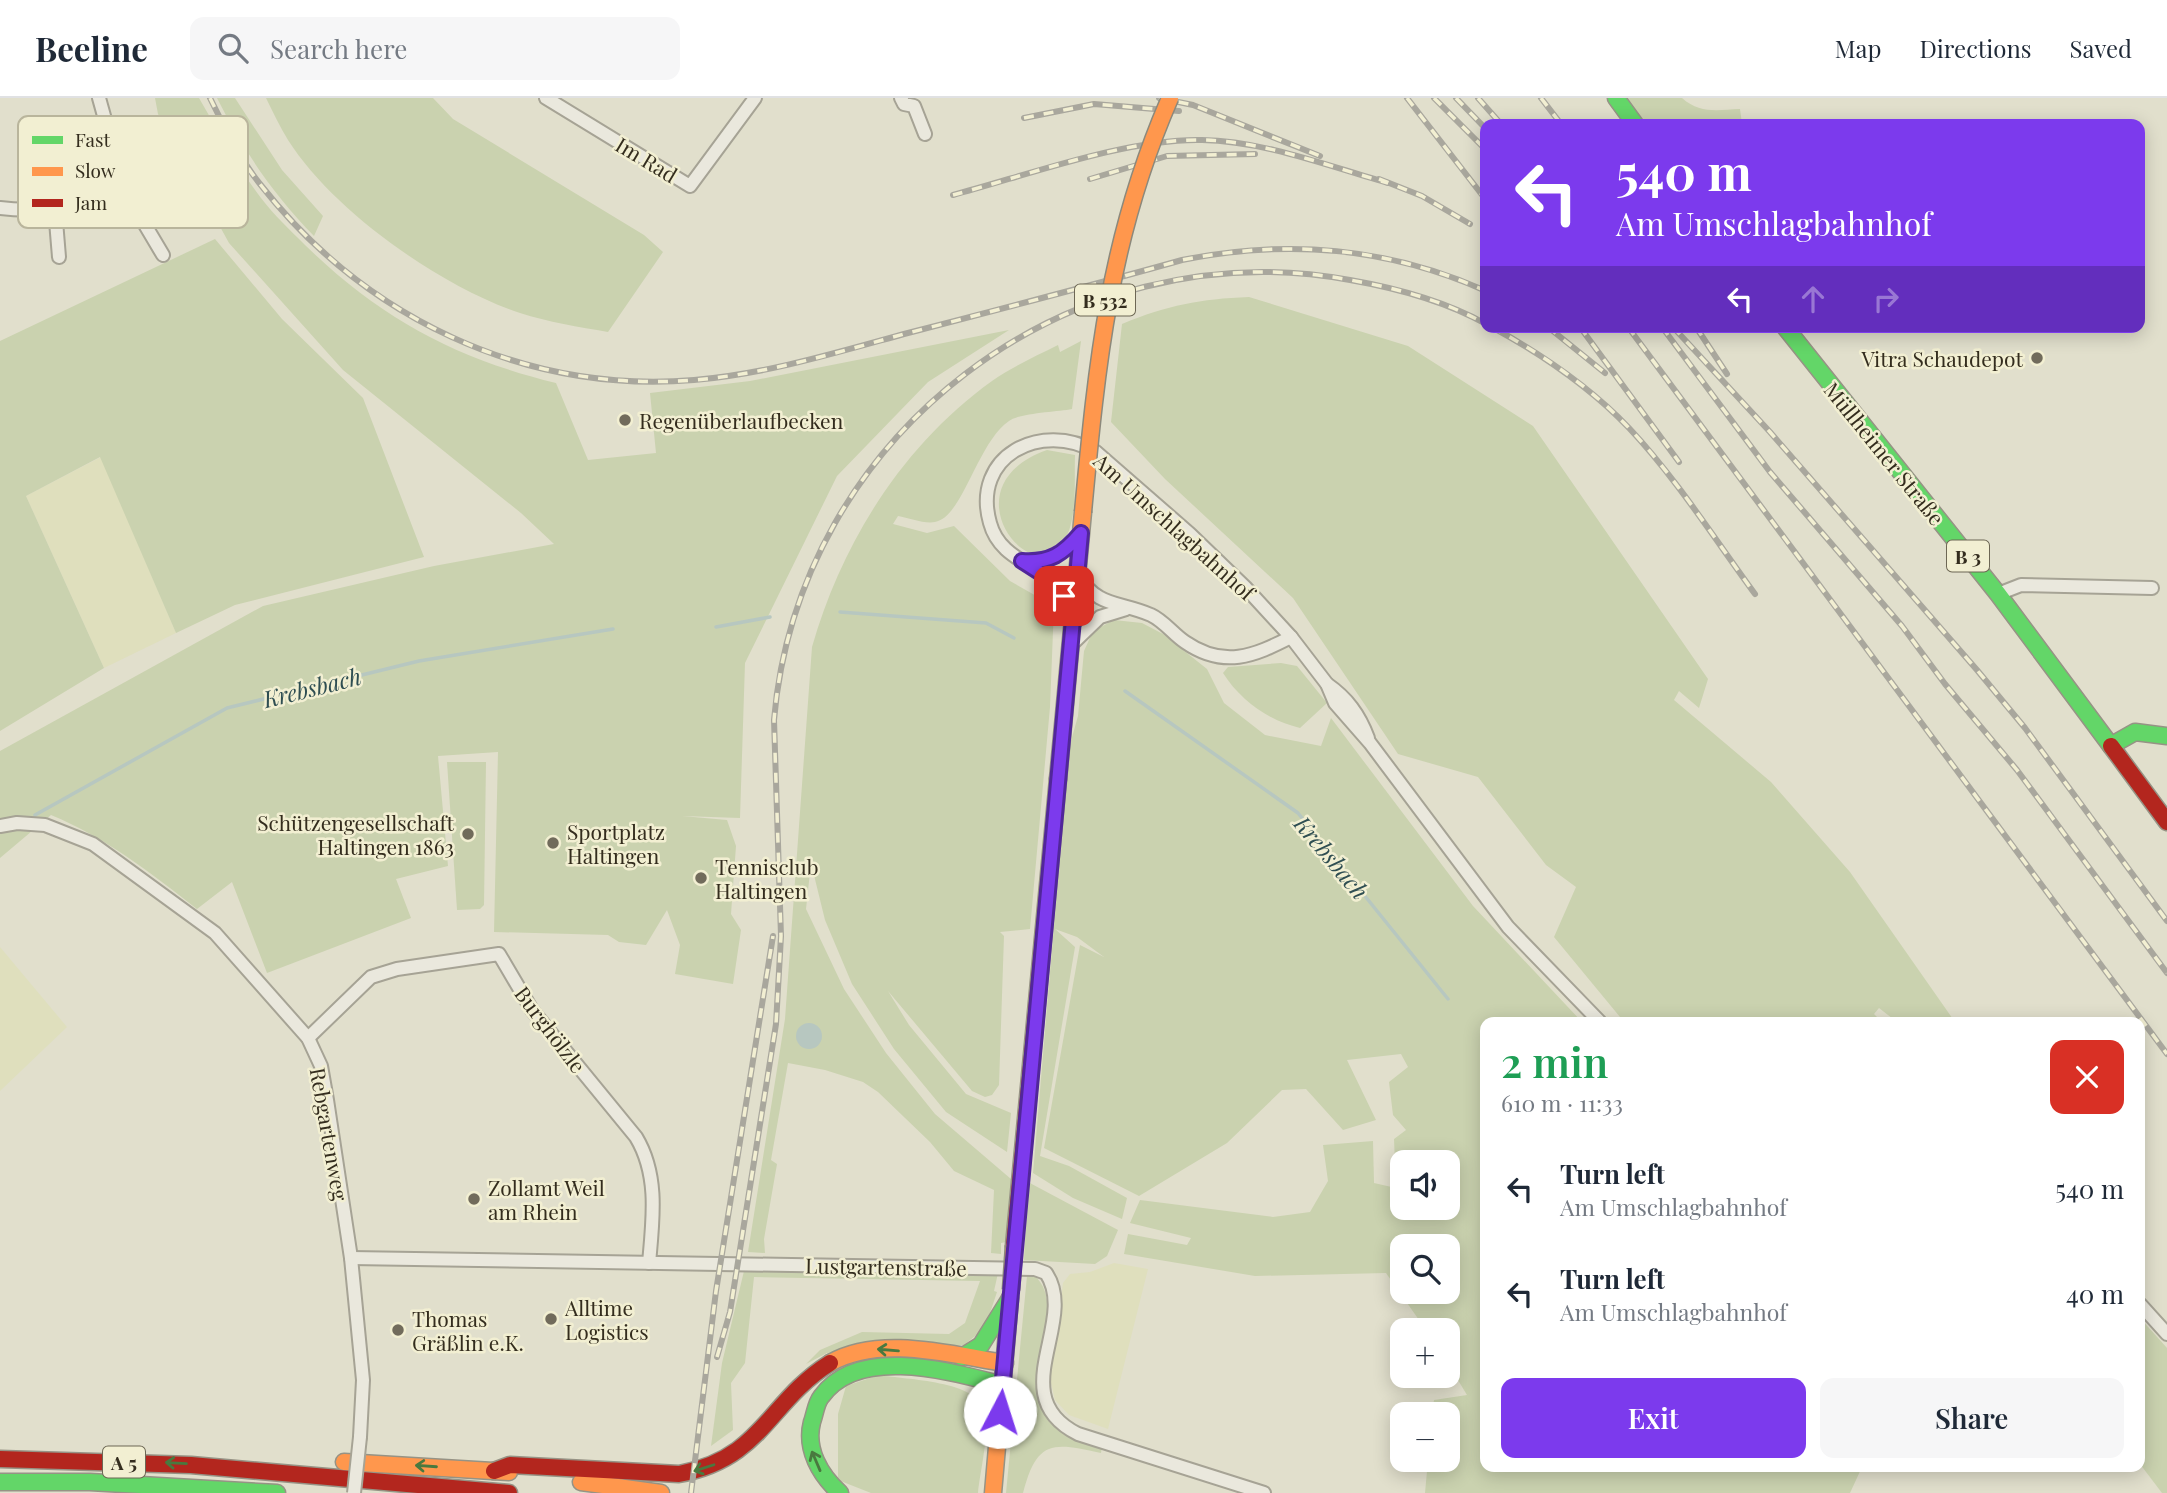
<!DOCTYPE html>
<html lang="en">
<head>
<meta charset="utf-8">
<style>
	:root { --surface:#fff; --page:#f6f6f7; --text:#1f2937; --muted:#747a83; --line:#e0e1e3; --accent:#7c3aed }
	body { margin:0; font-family:"Playfair Display",serif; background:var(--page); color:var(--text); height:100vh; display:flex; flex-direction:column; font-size:26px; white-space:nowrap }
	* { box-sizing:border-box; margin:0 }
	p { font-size:23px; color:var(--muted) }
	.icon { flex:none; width:38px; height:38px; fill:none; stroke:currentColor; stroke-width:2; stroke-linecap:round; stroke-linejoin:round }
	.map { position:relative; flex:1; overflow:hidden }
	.sheet { position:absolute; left:1480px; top:919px; width:665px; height:455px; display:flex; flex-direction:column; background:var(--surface); border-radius:14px; box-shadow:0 4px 18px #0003 }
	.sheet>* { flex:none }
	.top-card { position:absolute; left:1480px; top:21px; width:665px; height:214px; border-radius:14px; box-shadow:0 4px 18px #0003; background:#7c3aed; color:#fff; overflow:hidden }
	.fabs { position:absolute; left:1390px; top:1052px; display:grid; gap:14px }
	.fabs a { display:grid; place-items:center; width:70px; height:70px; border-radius:14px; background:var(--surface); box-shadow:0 4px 18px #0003; font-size:35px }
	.pin { position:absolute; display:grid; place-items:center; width:60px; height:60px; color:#fff; margin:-30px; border-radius:14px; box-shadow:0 4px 10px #0006 }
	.me { position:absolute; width:77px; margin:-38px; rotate:5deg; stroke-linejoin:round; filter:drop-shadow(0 0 5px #0008) }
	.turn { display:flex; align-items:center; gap:24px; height:147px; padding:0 21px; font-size:32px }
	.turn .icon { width:91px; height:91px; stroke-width:2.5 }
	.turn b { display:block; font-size:49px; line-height:60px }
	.lanes { display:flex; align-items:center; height:66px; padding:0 21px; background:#0003; justify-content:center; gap:35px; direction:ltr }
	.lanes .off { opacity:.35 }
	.round { display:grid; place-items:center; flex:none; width:74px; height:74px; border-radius:14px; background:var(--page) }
	.headline { display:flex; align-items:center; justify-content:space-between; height:119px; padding:0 21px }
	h1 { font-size:42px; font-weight:600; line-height:52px; color:#1e9e55 }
	.primary-button { display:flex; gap:14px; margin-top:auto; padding:14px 21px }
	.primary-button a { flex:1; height:80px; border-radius:14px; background:var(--accent); color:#fff; font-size:28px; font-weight:600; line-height:80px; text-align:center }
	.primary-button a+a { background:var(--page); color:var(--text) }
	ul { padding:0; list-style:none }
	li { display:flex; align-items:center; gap:21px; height:105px; padding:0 21px }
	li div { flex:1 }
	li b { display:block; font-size:26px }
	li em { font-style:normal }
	header { display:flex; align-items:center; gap:42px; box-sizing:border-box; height:98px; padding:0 35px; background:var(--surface); border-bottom:2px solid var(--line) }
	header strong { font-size:33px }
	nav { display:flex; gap:38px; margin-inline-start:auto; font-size:24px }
	.search { width:490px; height:63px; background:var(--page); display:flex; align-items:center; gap:18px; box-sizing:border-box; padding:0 24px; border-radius:14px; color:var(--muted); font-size:26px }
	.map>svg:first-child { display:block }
	.farmland { fill:#dfdfbd }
	.green { fill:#cad2af; fill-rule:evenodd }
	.water { fill:#b7c7c0 }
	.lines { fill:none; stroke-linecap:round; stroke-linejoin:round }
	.stream { stroke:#b7c7c0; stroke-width:3.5 }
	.street-casing { stroke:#a6a395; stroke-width:16 }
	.fast-casing { stroke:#969385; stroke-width:19 }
	.slow-casing { stroke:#969385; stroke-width:19 }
	.jam-casing { stroke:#969385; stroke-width:19 }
	.street { stroke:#eae8dd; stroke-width:12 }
	.fast { stroke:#63d668; stroke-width:16 }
	.slow { stroke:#ff974d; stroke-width:16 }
	.jam { stroke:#b3261e; stroke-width:16 }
	.rail-casing { stroke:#a9a79d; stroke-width:6 }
	.rail { stroke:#f2efd2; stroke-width:3.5; stroke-dasharray:10; stroke-linecap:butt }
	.street-bridge-casing { stroke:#a6a395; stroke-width:16; stroke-linecap:butt }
	.slow-bridge-casing { stroke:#8c897c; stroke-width:19; stroke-linecap:butt }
	.street-bridge { stroke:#eae8dd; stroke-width:12 }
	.slow-bridge { stroke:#ff974d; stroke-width:16 }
	.oneway { stroke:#49793f }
	.route-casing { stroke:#51269a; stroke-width:18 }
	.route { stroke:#7c3aed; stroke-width:12 }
	.poi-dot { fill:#716b5b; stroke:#f2efd2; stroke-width:2.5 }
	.labels { text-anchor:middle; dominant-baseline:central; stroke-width:5; stroke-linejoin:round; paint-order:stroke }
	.shield { fill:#f2efd2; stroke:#6d6754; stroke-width:2 }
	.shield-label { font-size:19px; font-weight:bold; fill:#342d1e }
	.street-label { font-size:21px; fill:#342d1e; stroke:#f2efd2 }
	.poi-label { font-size:21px; fill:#342d1e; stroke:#f2efd2; text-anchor:start }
	.water-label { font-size:23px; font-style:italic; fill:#2f4e52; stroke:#f2efd2 }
	.key { fill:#f2efd2; stroke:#b9b59c; stroke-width:2 }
	.key-label { font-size:19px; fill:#342d1e }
</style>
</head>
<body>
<header>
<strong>Beeline</strong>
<div class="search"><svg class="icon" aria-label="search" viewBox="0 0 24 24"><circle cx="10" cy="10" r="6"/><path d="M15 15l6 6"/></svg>Search here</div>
<nav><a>Map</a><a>Directions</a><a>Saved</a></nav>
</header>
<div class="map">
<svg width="2167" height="1395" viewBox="0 0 2167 1395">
	<rect width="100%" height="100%" fill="#e1dfcc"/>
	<g class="farmland">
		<path d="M101 359 176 535 104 570 26 398Z"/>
		<path d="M0 849 67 929 0 993Z"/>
		<path d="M1114 1165 1148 1171 1108 1331 1069 1317 1055 1302 1050 1281 1063 1185 1070 1176 1090 1174Z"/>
	</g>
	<g class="green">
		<path d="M155 0H199C219 34 237 69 261 100 274 117 290 132 305 147 380 220 454 260 556 285L588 362 656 355 650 295 750 283 1009 232 928 284 837 378 745 565 740 720 682 718 727 722 736 748 731 816 741 832 733 886 675 876 680 847 667 812 646 847 619 844 608 837 494 834 498 654 438 658 448 768 396 781 411 820 267 875 232 784 197 811C151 775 105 739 51 717L0 760V653L263 508 434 468 554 446 521 415 343 272 229 145 158 16Z"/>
		<path d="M217 0H235L282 72 323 118 314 138C273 96 243 52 217 0Z"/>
		<path d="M266 0H433L453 21 644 137 663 154 608 234C579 229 548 224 520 215 441 189 333 113 288 42 280 29 273 14 266 0Z"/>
		<path d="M1626 0H1682C1700 16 1717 12 1740 11L1742 26H1645Z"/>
		<path d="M215 141 282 221 363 300 424 459 235 507 176 535 100 359 26 398 104 570 0 633V243Z"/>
		<path d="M1249 199 1408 248 1533 328 1708 581 1699 610 1679 593 1674 602 1771 684 1850 774 1955 924H1897L1879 910 1874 916 1882 924H1627L1620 919 1554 839 1576 789 1546 767 1478 679 1398 656 1293 500 1165 381 1111 324 1122 226C1168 207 1200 201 1249 199Z"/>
		<path d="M1081 243 1072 311C1057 314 1019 315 1009 323 977 345 963 419 935 424 924 426 909 420 898 418L893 426 927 435 954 428 1010 483 1054 508 1050 609 1030 831 1000 834 1004 838 999 987 992 997 985 999 972 993 888 893 909 927 966 996 1011 1015 1007 1054 946 1014 894 951 852 886 825 822 811 765 806 811 844 891 886 955 935 1016 1011 1081 1006 1144 1001 1145V1156L991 1155 994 1092 954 1073 930 1044 878 994 863 984 825 972 788 965 771 1062 777 1066 764 1141 765 1155 748 1154 785 921 812 549C842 444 903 347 992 283 1012 269 1036 258 1058 247L1060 254Z"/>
		<path d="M1047 352 1075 357C1074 383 1078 421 1064 443 1032 496 945 388 1047 352Z"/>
		<path d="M1114 522 1142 525 1163 536 1207 571 1224 605 1265 637 1321 648 1331 620 1473 808 1582 924H1486V1368L1862 1369 1850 1395H1425L1428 1362H1447V1316H1432L1434 1302 1467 1297 1447 1264V1232H1426L1386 1175 1255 1178 1124 1156 1128 1136 1187 1147 1191 1140 1130 1125 1140 1102 1273 1119 1310 1114 1328 1083 1323 1047 1373 1043 1374 1085 1396 1090 1394 1041 1406 1032 1393 1017 1389 984 1408 969 1401 956 1347 962 1376 1022 1343 1032 1306 991 1282 992 1227 1045 1139 1098 1044 1050 1080 847 1104 859 1077 839 1055 831 1075 849 1040 1058 1069 1068 1127 1100 1122 1121 1073 1100 1033 1075 1069 650 1078 618 1084 553 1093 533ZM1402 1064H1447V1110H1402ZM1402 1148H1447V1194H1402Z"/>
		<path d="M1281 565 1297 568 1327 605 1300 630C1269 623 1240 602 1223 575L1228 569Z"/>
		<path d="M447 664H486L484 807 480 811 457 812Z"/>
		<path d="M1028 1084 1118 1132 1107 1158 1095 1166 1024 1162Z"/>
		<path d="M744 1173 998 1175 994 1193 997 1194 985 1230 964 1247 827 1255 806 1266 820 1252 862 1234 949 1236 965 1225 980 1183 754 1179 745 1265 731 1285 733 1332 711 1348 722 1265Z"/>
		<path d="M1034 1177C1082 1221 976 1312 1102 1349L1101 1355C1052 1344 1037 1342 1023 1395H1006L1027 1178Z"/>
		<path d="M2140 1220 2167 1250V1395H2162L2140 1366Z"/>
		<path d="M879 1277C907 1282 978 1282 985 1314 990 1333 980 1374 978 1395H871L838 1382V1316L846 1288Z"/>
	</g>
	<circle class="water" cx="809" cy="938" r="13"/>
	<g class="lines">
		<g class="stream">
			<path d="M840 514 986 525 1014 540"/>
			<path d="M716 529 770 519"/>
			<path d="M1125 593 1298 715 1448 901"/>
			<path d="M35 717 227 610 419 563 613 531"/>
		</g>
		<g class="street-casing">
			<g id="street">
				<path d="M99 0 125 93 163 157"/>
				<path d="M546 0 690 88 755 0"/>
				<path d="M901 0 904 6 914 8 925 36"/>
				<path d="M0 110C45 116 83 106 125 93"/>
				<path d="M55 111 59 159"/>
				<path d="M1022 463C1050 465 1063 456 1081 435"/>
				<path d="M1077 477C1099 510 1118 503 1151 517 1164 523 1173 536 1185 544 1224 571 1254 558 1291 539"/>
				<path d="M1998 496 2021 487 2152 490"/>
				<path d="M1073 514C1066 502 1059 488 1047 479 1025 463 998 455 990 425 971 358 1041 322 1096 354L1190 436 1245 489 1291 539 1327 586 1335 605 1370 645 1508 829 1600 924"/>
				<path d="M1070 548 1100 519 1126 511"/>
				<path d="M1327 586C1347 600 1359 616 1368 640"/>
				<path d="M0 728 17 725 45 727 93 746 215 835 308 940 321 968 327 1002 351 1160 363 1282 360 1339"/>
				<path d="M308 940 371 879 397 871 499 856 532 912 636 1039C659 1077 653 1121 649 1165"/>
				<path d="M351 1160 1035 1171 1046 1175C1079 1224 1002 1298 1078 1336L1264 1395"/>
				<path d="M2140 1206 2167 1236"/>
			</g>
		</g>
		<g class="fast-casing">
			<g id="fast">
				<path d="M1616 0 1635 26"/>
				<path d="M1785 229 1998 496 2111 648"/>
				<path d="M2112 647 2135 634 2167 638"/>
				<path d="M962 1259 981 1247 1009 1202"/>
				<path d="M0 1384H90L277 1395"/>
				<path d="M840 1395C820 1377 805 1351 812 1324 815 1316 816 1305 821 1299 858 1246 952 1274 1003 1287"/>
			</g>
		</g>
		<g class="slow-casing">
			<g id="slow">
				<path d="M1058 681 1083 414"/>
				<path d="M830 1265C880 1236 952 1257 1005 1265"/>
				<path d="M344 1364 509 1374"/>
				<path d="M581 1384 661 1395"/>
				<path d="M993 1395 1010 1200"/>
			</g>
		</g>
		<g class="jam-casing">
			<g id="jam">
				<path d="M2111 648 2167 724"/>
				<path d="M1014 1148 1058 681"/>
				<path d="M0 1361 191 1367 509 1395"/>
				<path d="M494 1373 510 1367 679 1376C762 1361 768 1304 830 1265"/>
			</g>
		</g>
		<use href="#street" class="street"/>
		<use href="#fast" class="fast"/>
		<use href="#slow" class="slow"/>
		<use href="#jam" class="jam"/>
		<g class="rail-casing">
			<g id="rail">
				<path d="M210 0C225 30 239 60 260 86 364 219 523 296 694 282 766 276 835 255 904 236 997 212 1090 188 1182 162 1288 141 1387 149 1486 193"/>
				<path d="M1159 0 1193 7 1320 58"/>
				<path d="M1407 0 1486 102"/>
				<path d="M1434 0 1486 52"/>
				<path d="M1456 0 1486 31"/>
				<path d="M1478 0 1501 26"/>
				<path d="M1541 0 1561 26"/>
				<path d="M1024 20 1094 6 1179 13"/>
				<path d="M1090 81 1167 58 1255 56"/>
				<path d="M1379 81 1422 98 1470 126"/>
				<path d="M953 97C1025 78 1128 40 1202 42 1264 43 1328 68 1388 85"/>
				<path d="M1492 229C1543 257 1589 288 1629 330 1676 380 1714 440 1755 496"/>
				<path d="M1548 229 1605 275"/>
				<path d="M1580 229 1679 364"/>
				<path d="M1628 229 2167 956"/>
				<path d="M1662 229 1770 374 1902 528 1945 586 2017 672 2167 875"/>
				<path d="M1673 229 1770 334 1977 572 2025 630 2167 823"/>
				<path d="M1696 229 1727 276"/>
				<path d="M717 1259 730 1214 776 926 781 838 774 622C798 337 1069 130 1350 182 1396 190 1445 203 1486 226"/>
				<path d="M691 1395 716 1193 773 838"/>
			</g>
		</g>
		<use href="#rail" class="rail"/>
		<g class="street-bridge-casing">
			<path id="street-bridge" d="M354 1395 360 1339"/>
		</g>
		<g class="slow-bridge-casing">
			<g id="slow-bridge">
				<path d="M1083 414C1097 264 1109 140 1170 0"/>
				<path d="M1011 1192 1014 1148"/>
			</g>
		</g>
		<use href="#street-bridge" class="street-bridge"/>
		<use href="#slow-bridge" class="slow-bridge"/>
	</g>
	<defs><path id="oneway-shaft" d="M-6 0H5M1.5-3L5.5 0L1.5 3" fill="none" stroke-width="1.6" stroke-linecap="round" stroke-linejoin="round" transform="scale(1.75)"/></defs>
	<g class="oneway">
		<use href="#oneway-shaft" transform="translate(888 1252) rotate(-175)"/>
		<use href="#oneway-shaft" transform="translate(816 1363) rotate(-113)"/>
		<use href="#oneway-shaft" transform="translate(176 1365) rotate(-177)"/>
		<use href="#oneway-shaft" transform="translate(426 1368) rotate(-176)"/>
		<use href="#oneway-shaft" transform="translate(704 1370) rotate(162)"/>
	</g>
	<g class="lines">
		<g class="route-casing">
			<path id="route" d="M1000 1314 1081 435C1063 456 1050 465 1022 463L1047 479 1064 498"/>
		</g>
		<use href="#route" class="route"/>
	</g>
	<g class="poi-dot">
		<circle cx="2037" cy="260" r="7"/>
		<circle cx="625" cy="322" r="7"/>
		<circle cx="468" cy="736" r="7"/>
		<circle cx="553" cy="745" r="7"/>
		<circle cx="701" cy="780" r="7"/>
		<circle cx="474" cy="1101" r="7"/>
		<circle cx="551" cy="1221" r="7"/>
		<circle cx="398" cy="1232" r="7"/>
	</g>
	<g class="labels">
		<g class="shield">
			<rect x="1075" y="186.5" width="60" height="31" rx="5"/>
			<rect x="1947" y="442.5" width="42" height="31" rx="5"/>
			<rect x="103" y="1348.5" width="42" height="31" rx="5"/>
		</g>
		<g class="shield-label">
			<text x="1105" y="202">B 532</text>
			<text x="1968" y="458">B 3</text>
			<text x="124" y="1364">A 5</text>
		</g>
		<g class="street-label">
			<text transform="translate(647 61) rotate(31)">Im Rad</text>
			<text transform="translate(1885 355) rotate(51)">Müllheimer Straße</text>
			<text transform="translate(1175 428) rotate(42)">Am Umschlagbahnhof</text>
			<text transform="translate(551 931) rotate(53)">Burghölzle</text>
			<text transform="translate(330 1036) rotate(80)">Rebgartenweg</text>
			<text transform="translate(886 1168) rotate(1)">Lustgartenstraße</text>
		</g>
		<g class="poi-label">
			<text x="2023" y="260" text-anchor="end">Vitra Schaudepot</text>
			<text x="639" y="322">Regenüberlaufbecken</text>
			<text x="454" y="724" text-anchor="end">Schützengesellschaft<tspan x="454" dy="24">Haltingen 1863</tspan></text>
			<text x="567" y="733">Sportplatz<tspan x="567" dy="24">Haltingen</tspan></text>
			<text x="715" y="768">Tennisclub<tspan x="715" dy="24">Haltingen</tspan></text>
			<text x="488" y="1089">Zollamt Weil<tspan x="488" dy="24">am Rhein</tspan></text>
			<text x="565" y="1209">Alltime<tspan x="565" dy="24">Logistics</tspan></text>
			<text x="412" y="1220">Thomas<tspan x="412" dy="24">Gräßlin e.K.</tspan></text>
		</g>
		<g class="water-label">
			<text transform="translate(312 589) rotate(-14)">Krebsbach</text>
			<text transform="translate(1332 759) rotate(50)">Krebsbach</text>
		</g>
	</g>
	<rect x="18" y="18" width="230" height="112" rx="10" class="key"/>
	<rect x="32" y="38" width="31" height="8" fill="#63d668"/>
	<rect x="32" y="69" width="31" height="9" fill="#ff974d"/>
	<rect x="32" y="101" width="31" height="8" fill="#b3261e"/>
	<g class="key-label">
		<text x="75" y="49">Fast</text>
		<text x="75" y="80">Slow</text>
		<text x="75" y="112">Jam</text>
	</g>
</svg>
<div class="fabs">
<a><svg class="icon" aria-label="sound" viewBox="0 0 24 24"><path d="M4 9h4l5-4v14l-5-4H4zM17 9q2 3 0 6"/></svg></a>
<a><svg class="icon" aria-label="search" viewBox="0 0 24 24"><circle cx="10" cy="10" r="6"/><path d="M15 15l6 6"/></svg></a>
<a>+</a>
<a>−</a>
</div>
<div class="pin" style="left:1064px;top:498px;background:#d93025"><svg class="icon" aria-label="arrive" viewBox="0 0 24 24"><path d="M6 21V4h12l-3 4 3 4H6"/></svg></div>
<svg class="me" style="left:1000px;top:1314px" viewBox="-20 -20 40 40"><circle r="19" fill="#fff"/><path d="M0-13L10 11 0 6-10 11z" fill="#7c3aed"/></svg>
<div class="top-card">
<div class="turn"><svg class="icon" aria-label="left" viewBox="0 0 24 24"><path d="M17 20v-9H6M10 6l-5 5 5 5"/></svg><div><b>540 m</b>Am Umschlagbahnhof</div></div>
<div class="lanes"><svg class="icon" aria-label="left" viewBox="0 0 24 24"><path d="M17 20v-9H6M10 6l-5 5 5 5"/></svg><svg class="icon off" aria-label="ahead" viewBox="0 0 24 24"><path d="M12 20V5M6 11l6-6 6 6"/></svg><svg class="icon off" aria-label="right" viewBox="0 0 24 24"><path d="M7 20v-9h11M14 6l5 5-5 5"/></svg></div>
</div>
<section class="sheet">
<div class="headline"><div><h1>2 min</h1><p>610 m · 11:33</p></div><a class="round" style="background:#d93025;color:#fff"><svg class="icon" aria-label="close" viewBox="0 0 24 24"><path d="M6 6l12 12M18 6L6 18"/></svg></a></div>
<ul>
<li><svg class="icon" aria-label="left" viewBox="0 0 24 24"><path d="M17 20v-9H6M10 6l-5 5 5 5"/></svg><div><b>Turn left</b><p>Am Umschlagbahnhof</p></div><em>540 m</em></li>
<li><svg class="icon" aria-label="left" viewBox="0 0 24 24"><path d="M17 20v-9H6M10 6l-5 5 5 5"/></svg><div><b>Turn left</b><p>Am Umschlagbahnhof</p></div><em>40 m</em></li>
</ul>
<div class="primary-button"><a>Exit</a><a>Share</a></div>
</section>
</div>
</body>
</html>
